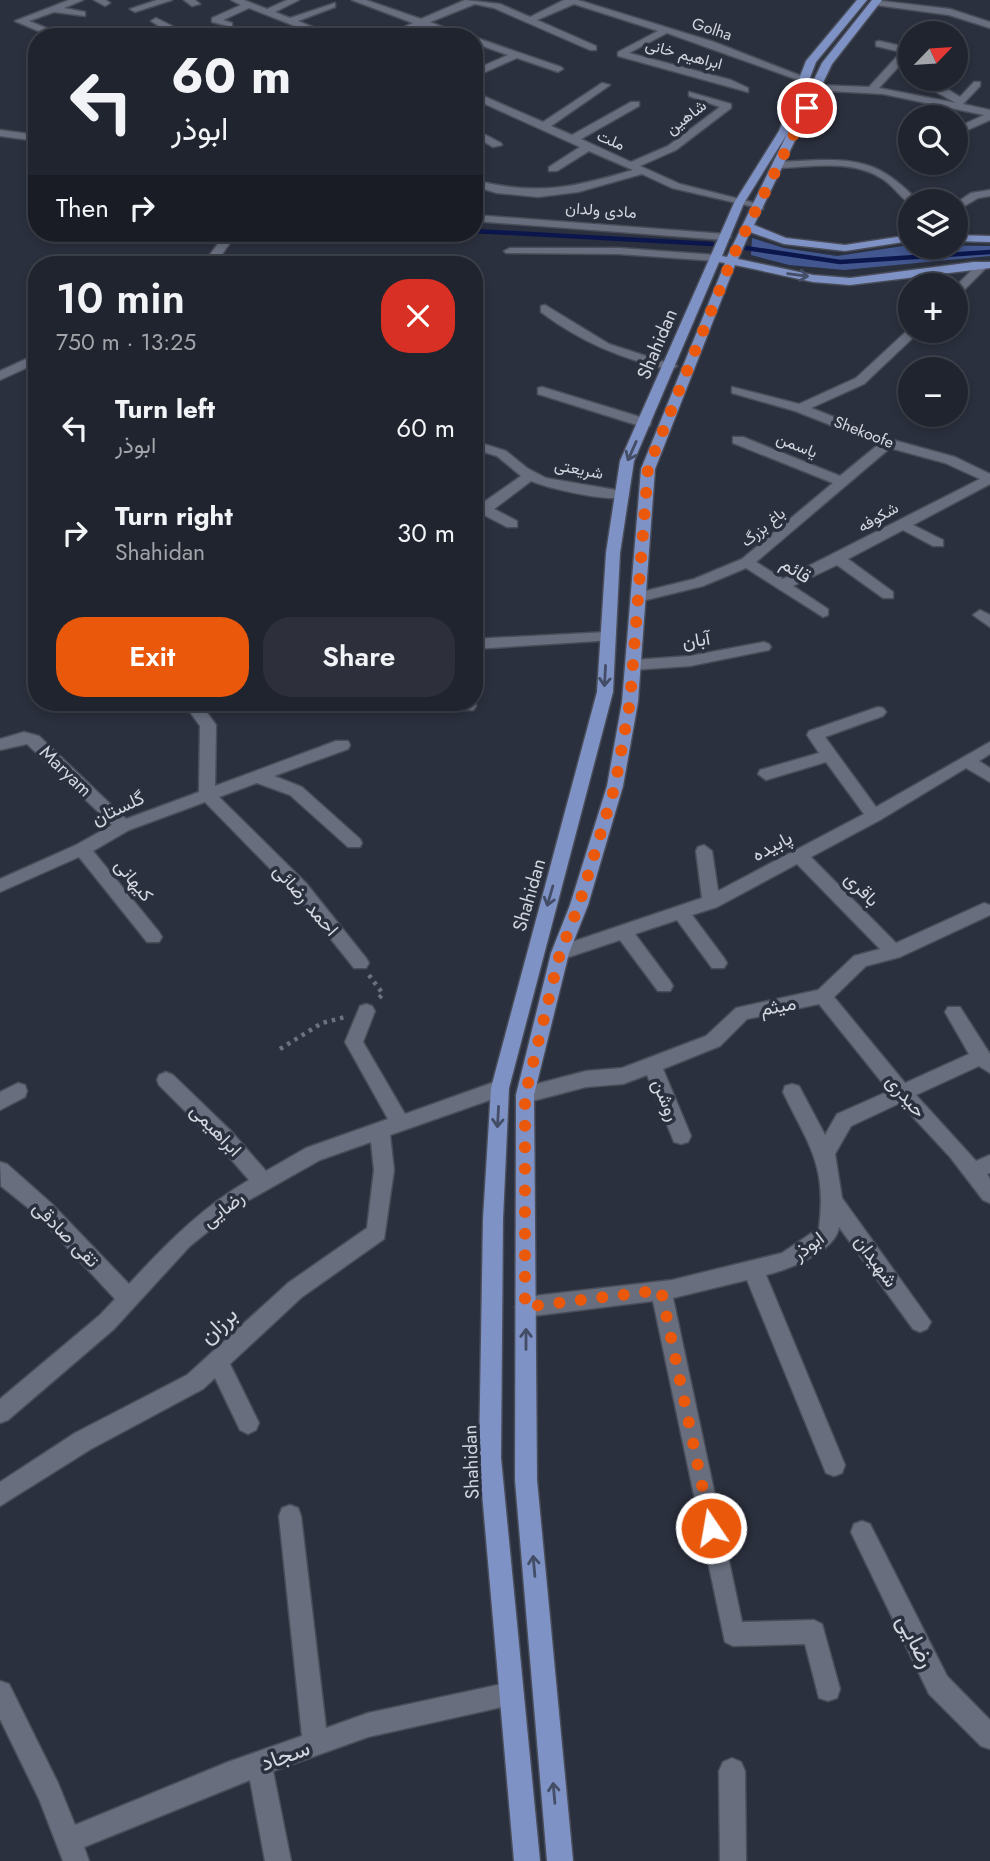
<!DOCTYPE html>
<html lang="en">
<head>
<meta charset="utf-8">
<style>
	:root { --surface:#20242e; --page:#2d303a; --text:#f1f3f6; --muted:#a2a4aa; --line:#3d414a; --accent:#ea580c }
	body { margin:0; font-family:Jost,Vazirmatn,sans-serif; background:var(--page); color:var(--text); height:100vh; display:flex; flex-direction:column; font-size:26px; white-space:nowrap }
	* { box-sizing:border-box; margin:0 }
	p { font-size:23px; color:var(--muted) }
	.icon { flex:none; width:38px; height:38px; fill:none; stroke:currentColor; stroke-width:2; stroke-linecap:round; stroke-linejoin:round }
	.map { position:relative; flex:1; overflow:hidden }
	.drawer { position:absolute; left:28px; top:256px; width:455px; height:455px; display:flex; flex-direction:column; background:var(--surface); border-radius:28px; box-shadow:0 4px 10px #0003,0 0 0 2px var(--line) }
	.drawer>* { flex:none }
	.banner { position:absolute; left:28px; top:28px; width:455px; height:214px; border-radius:28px; box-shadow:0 4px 10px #0003,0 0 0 2px var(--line); background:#20242e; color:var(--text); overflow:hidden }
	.needle { width:46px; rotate:65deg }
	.fabs { position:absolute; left:898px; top:21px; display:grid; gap:14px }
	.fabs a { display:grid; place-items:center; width:70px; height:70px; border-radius:50%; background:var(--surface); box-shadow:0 4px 10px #0003,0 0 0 2px var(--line); font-size:35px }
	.pin { position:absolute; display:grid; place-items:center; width:60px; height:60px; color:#fff; margin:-30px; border:4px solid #fff; border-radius:50%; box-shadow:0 2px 7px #0007 }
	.me { position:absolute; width:77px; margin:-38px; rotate:348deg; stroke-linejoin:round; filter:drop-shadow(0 0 5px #0008) }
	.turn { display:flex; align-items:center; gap:24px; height:147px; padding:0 28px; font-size:32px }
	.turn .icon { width:91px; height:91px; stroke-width:2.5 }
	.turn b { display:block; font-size:49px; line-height:60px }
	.then { display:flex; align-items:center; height:66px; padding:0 28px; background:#0003; gap:14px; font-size:26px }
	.round { display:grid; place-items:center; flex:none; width:74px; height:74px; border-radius:28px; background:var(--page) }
	.headline { display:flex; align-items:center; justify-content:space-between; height:119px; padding:0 28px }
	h1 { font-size:42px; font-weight:600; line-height:52px }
	.cta { display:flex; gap:14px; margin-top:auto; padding:14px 28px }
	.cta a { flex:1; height:80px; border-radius:28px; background:var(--accent); color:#fff; font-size:28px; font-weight:600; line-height:80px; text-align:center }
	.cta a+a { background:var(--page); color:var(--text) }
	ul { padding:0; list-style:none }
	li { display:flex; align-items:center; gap:21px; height:105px; padding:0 28px }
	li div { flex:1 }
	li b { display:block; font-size:26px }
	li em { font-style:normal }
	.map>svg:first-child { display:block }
	.green { fill:#42568f }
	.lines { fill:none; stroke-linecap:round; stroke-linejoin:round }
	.stream { stroke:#0b164c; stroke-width:4.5 }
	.minor-casing { stroke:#494d59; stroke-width:3 }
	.major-casing { stroke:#494d59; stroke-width:3 }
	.path { stroke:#6d717d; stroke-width:4.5; stroke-dasharray:3.5 5; stroke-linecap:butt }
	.minor { fill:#686e7e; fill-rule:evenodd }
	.major { fill:#7f92c5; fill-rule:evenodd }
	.oneway { stroke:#444d66 }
	.route { stroke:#ea580c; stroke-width:12; stroke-dasharray:0 21.6 }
	.labels { text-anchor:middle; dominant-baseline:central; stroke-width:7; stroke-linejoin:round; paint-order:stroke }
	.far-street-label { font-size:16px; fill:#d3d7e0; stroke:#2b303e }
	.street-label { font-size:19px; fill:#d3d7e0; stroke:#2b303e }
	.near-street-label { font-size:23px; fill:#d3d7e0; stroke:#2b303e }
</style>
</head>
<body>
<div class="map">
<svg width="990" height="1861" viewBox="0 0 990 1861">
	<rect width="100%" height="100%" fill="#2b303e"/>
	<path class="green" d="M752 238 784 248 837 256 910 245 990 246V256L844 270 789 265 751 255Z"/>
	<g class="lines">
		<g class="stream">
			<path d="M474 231 712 244"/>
			<path d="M746 248 840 262 990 252"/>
		</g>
		<g class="minor-casing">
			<g id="minor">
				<path d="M69 0H83L64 8 85 12V16L54 12 29 21 56 32V36H50L15 21Z"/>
				<path d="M94 0H106L110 3 105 6Z"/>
				<path d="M157 0H172L135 12 130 9Z"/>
				<path d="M184 0H195L200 4 192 6Z"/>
				<path d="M231 0H244L267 9 287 0H299L275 12 290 18 335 3V7L298 21 336 37H322L303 29 284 37H270L295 26 249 8 223 20 232 23V27L212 22V18L241 5Z"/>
				<path d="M352 0H366L421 19 465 0 500 4 530 17 564 0H578L714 42 809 79 801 81 667 33 629 53 731 80 748 88V92L618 56V52L658 31 574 4 537 20 596 46V50H590L494 8 475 4 430 22 468 37H453L422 26 396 37H382L413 23Z"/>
				<path d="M873 0 950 9 990 22V28L949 15 876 5 871 2Z"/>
				<path d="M156 18 172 26 147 37H133L159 26 151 21Z"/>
				<path d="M249 30 262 35 264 37 246 35V31Z"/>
				<path d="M474 37 561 67 563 69 558 72 517 58 474 77V70L508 55 474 43Z"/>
				<path d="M879 41 910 48V54L879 88 956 103 913 79 933 80 960 97 974 82H980V86L963 104 990 110V120L956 135V128L984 115 883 94 812 90V86L816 85 869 87 901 52 876 46V42Z"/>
				<path d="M602 83 610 85 551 126 572 135 631 102H639V106L581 139 631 162 668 146 720 107 689 96V92L731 104V108L676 150 640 166 680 184 763 205V209L672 188 642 174 578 192 538 197 497 193 474 186V180C537 196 572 188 633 170L589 151 557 171H549V167L580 147 474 99V92L543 122Z"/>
				<path d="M474 129 501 143 502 145 493 147 474 136Z"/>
				<path d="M0 130 37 135V141L0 136Z"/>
				<path d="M820 160C866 159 886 168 918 201L909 203C899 196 892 184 881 178 851 159 812 167 779 168L774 165 779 162Z"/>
				<path d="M990 190V196L978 198 956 211V203L971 193Z"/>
				<path d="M474 215 725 234 731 237 725 240 474 221Z"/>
				<path d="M226 233H237L215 264H203Z"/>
				<path d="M510 248H619L716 255 722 258 716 261 619 254 506 253 504 251Z"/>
				<path d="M979 263 989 265 960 294 956 295V286Z"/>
				<path d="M545 305 609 344 677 366 671 370C622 359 581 342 541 312V306Z"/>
				<path d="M910 328V331H920L864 384 811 408 893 440 955 457 990 474V484L913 525 943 540V546H933L903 530 848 559 893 592V598H883L837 565 793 586 828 609V615L823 617 746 568 703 586 638 602 633 600V594L694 579 742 559 833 483 733 443V437H743L840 476 879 444 795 411 732 393V387L799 404 856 378ZM890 448 945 463 980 479 783 579 756 562Z"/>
				<path d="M37 354V363L0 380V371Z"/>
				<path d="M542 387 650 420 651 423 650 426H640L538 394V388Z"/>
				<path d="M474 441 506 451 527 468 546 478 622 491 629 495C617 505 547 488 531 481L494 509 517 521V527H507L484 515 474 519V509L521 476 497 456 474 449Z"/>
				<path d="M980 610 990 615V627L973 615Z"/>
				<path d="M608 632 613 634V640L474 649V639Z"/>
				<path d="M764 642 769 644 771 647 769 650 690 666 633 670 625 665 633 660 690 656Z"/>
				<path d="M474 700 476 706 473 710H463L460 702Z"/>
				<path d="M183 702H199L216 725 215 786 336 741H348L350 745 348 749 274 776 302 787 360 839 362 843 360 847H348L290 795 257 783 219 797 306 883 366 958 369 963 366 968H354L294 893 205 802 129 830 93 851 159 932 162 937 159 942H147L79 857 0 892V879L76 845 112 825 27 744 0 750V739L24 732 39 736 126 819 199 792 200 726Z"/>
				<path d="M878 707 883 708 886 712 883 716 825 737 876 807 990 742V754L979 761 990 768V782L966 768 880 820 811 857 896 943 984 903 990 905V915L900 957 866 966 834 997 905 1083 969 1054 945 1012 948 1007H960L990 1054V1073L979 1066 916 1095 976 1161 990 1155V1173L987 1174 990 1179V1203L983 1200 950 1157 900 1103 851 1126 835 1154 842 1198 931 1322 927 1329 920 1332 913 1329 839 1227C836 1251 788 1270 766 1275L845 1465 842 1473 834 1476 826 1473 747 1280 673 1298 742 1622 814 1620 822 1624 840 1689 837 1698 828 1701 819 1698 805 1644 733 1646 725 1642 653 1301 525 1317 518 1314 515 1307 518 1300 525 1297 672 1280 782 1253 819 1228C827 1165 809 1146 783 1092L785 1086 792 1084 799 1086 825 1135 837 1114 889 1091 819 1004 747 1019 720 1046 663 1069 691 1136 688 1142 681 1144 674 1142 647 1075 623 1084 586 1087 525 1103 518 1101 516 1095 518 1089 525 1087 586 1071 622 1068 706 1036 736 1008 818 990 854 956 880 949 797 864 717 907 692 915 724 958 727 963 724 968H712L677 920 635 934 670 981 673 986 670 991H658L620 940 560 960 554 958 551 953 554 948 702 898 696 851 698 847 704 845 712 851 718 891 864 814 826 762 766 780 758 774 760 770 819 753 807 735 809 731Z"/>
				<path d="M366 1004 372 1006 375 1011 363 1042 405 1114 500 1080 507 1082 509 1088 507 1094 390 1135 394 1170 384 1239 302 1297 230 1364 259 1423 256 1430 248 1434 240 1430 215 1378 203 1389 91 1449 0 1506V1482L75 1433 187 1375 288 1283 367 1228 374 1170 371 1142 320 1160 242 1204 190 1246 114 1329 8 1420 0 1423V1399L100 1315 115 1299 37 1215 1 1186 0 1162 7 1164 51 1203 129 1284C165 1245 202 1207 249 1180L216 1142 159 1085 157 1080 159 1075 166 1072 173 1075 230 1130 266 1171 306 1148 388 1119 345 1042 360 1006Z"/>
				<path d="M18 1083 25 1085 27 1091 25 1097 0 1110V1092Z"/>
				<path d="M290 1505 298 1508 301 1516 326 1728 368 1713 511 1682 520 1685 523 1694 520 1703 368 1737 273 1771 291 1861H265L250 1780 84 1847 89 1861H63L39 1799 0 1719V1681L9 1684 58 1783 75 1825 228 1762 302 1736 279 1516 282 1508Z"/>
				<path d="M862 1521 870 1524 947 1676 990 1720V1749L981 1746 929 1694 851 1532 854 1524Z"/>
				<path d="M732 1758 741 1762 745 1771 746 1861H720L719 1771 723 1762Z"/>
			</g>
		</g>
		<g class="major-casing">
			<g id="major">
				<path d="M857 0H867L816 62 791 127 822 63 872 0H882L832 64 754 225 786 238 845 245 910 235V241L845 251 784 244 750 232 738 259 813 275 850 278 974 262H990V268L850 285 813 282 735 265 655 469 638 702 623 786 588 905 569 953 534 1095 537 1480 573 1861H547L515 1480 516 1095 551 953 570 905 607 786 622 702 641 469 725 263 719 262 634 461 620 553 613 692 509 1088 503 1219 501 1458 540 1861H514L479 1458 483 1219 491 1088 597 692 606 553 620 461 734 203 779 131 806 61ZM787 134 727 257 722 256 744 203Z"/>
				<path d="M956 235 990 236V242L956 241Z"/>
			</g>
		</g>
		<g class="path">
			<path d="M369 975 383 994 377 1000"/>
			<path d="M280 1049 322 1023 345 1017"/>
		</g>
		<use href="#minor" class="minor"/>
		<use href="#major" class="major"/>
	</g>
	<defs><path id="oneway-shaft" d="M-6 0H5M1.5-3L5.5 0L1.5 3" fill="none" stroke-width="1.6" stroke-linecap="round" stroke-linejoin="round" transform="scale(1.75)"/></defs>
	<g class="oneway">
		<use href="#oneway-shaft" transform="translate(798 275) rotate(8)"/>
		<use href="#oneway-shaft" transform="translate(632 451) rotate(114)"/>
		<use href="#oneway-shaft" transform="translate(605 676) rotate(93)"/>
		<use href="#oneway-shaft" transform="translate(550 896) rotate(106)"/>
		<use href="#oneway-shaft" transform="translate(498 1117) rotate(93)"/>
		<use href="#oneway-shaft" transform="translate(526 1339) rotate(-90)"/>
		<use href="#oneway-shaft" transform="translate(534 1566) rotate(-95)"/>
		<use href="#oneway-shaft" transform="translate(554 1793) rotate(-95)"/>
	</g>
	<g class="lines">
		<path class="route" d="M711 1528 661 1290 525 1307V1096L560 953 579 905 615 786 630 702 648 468 734 254 807 108"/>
	</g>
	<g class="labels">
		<g class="far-street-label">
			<text transform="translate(712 29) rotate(18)">Golha</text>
			<text transform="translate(684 54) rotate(15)">ابراهیم خانی</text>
			<text transform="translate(686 117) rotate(-37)">شاهین</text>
			<text transform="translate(611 140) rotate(23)">ملت</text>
			<text transform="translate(601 210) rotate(4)">مادی ولدان</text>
			<text transform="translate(864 432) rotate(21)">Shekoofe</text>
			<text transform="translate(797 445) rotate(22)">یاسمن</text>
			<text transform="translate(579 469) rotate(11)">شریعتی</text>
			<text transform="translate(878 517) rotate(-30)">شکوفه</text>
			<text transform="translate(763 527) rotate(-39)">باغ بزرگ</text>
		</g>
		<g class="street-label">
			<text transform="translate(657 344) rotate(-67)">Shahidan</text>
			<text transform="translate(796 570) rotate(33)">قائم</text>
			<text transform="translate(696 640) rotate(-9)">آبان</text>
			<text transform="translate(66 771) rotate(44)">Maryam</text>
			<text transform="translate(118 808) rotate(-25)">گلستان</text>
			<text transform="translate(772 846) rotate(-28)">پابیده</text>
			<text transform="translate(134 880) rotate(51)">کیهانی</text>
			<text transform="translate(862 889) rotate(45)">باقری</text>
			<text transform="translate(529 895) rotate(-74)">Shahidan</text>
			<text transform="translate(306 900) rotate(49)">احمد رضائی</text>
			<text transform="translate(778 1006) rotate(-11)">میثم</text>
			<text transform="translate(906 1096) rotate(49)">حیدری</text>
			<text transform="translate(666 1100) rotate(68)">روشن</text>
			<text transform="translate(216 1130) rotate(46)">ابراهیمی</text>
			<text transform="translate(223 1209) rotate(-37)">رضایی</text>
			<text transform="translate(66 1234) rotate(45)">تقی صادقی</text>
			<text transform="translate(808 1246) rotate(-37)">ابوذر</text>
			<text transform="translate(876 1261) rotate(54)">شهیدان</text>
			<text transform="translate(471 1462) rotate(-92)">Shahidan</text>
		</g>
		<g class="near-street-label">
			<text transform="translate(218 1325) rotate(-43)">برزان</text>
			<text transform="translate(916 1641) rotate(63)">رضایی</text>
			<text transform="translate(285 1755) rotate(-20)">سجاد</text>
		</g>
	</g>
</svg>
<div class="fabs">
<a><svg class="needle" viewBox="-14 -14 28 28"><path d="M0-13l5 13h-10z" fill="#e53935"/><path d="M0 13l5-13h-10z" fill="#a2a4aa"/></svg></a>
<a><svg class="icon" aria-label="search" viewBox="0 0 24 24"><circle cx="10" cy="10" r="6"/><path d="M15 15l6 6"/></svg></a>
<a><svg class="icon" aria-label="layers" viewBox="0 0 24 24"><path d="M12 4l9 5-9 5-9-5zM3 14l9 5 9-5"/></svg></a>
<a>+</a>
<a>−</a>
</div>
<div class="pin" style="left:807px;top:108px;background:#d93025"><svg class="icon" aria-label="arrive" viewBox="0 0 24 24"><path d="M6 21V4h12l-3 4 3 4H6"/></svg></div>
<svg class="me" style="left:711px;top:1528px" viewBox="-20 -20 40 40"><circle r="17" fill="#ea580c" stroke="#fff" stroke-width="3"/><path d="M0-11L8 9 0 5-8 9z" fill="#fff"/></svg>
<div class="banner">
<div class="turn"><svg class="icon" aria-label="left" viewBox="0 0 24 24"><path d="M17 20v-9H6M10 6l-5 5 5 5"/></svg><div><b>60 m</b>ابوذر</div></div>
<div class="then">Then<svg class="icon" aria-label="right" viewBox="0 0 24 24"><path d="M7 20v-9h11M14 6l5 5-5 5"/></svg></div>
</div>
<section class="drawer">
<div class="headline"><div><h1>10 min</h1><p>750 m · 13:25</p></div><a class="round" style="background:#d93025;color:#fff"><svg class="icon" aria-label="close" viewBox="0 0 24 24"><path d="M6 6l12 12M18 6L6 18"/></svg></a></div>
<ul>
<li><svg class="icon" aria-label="left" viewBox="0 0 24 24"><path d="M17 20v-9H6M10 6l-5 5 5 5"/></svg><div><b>Turn left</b><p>ابوذر</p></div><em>60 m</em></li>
<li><svg class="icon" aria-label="right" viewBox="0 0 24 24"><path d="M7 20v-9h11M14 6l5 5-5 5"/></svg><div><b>Turn right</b><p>Shahidan</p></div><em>30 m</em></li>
</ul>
<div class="cta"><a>Exit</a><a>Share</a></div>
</section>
</div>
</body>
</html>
